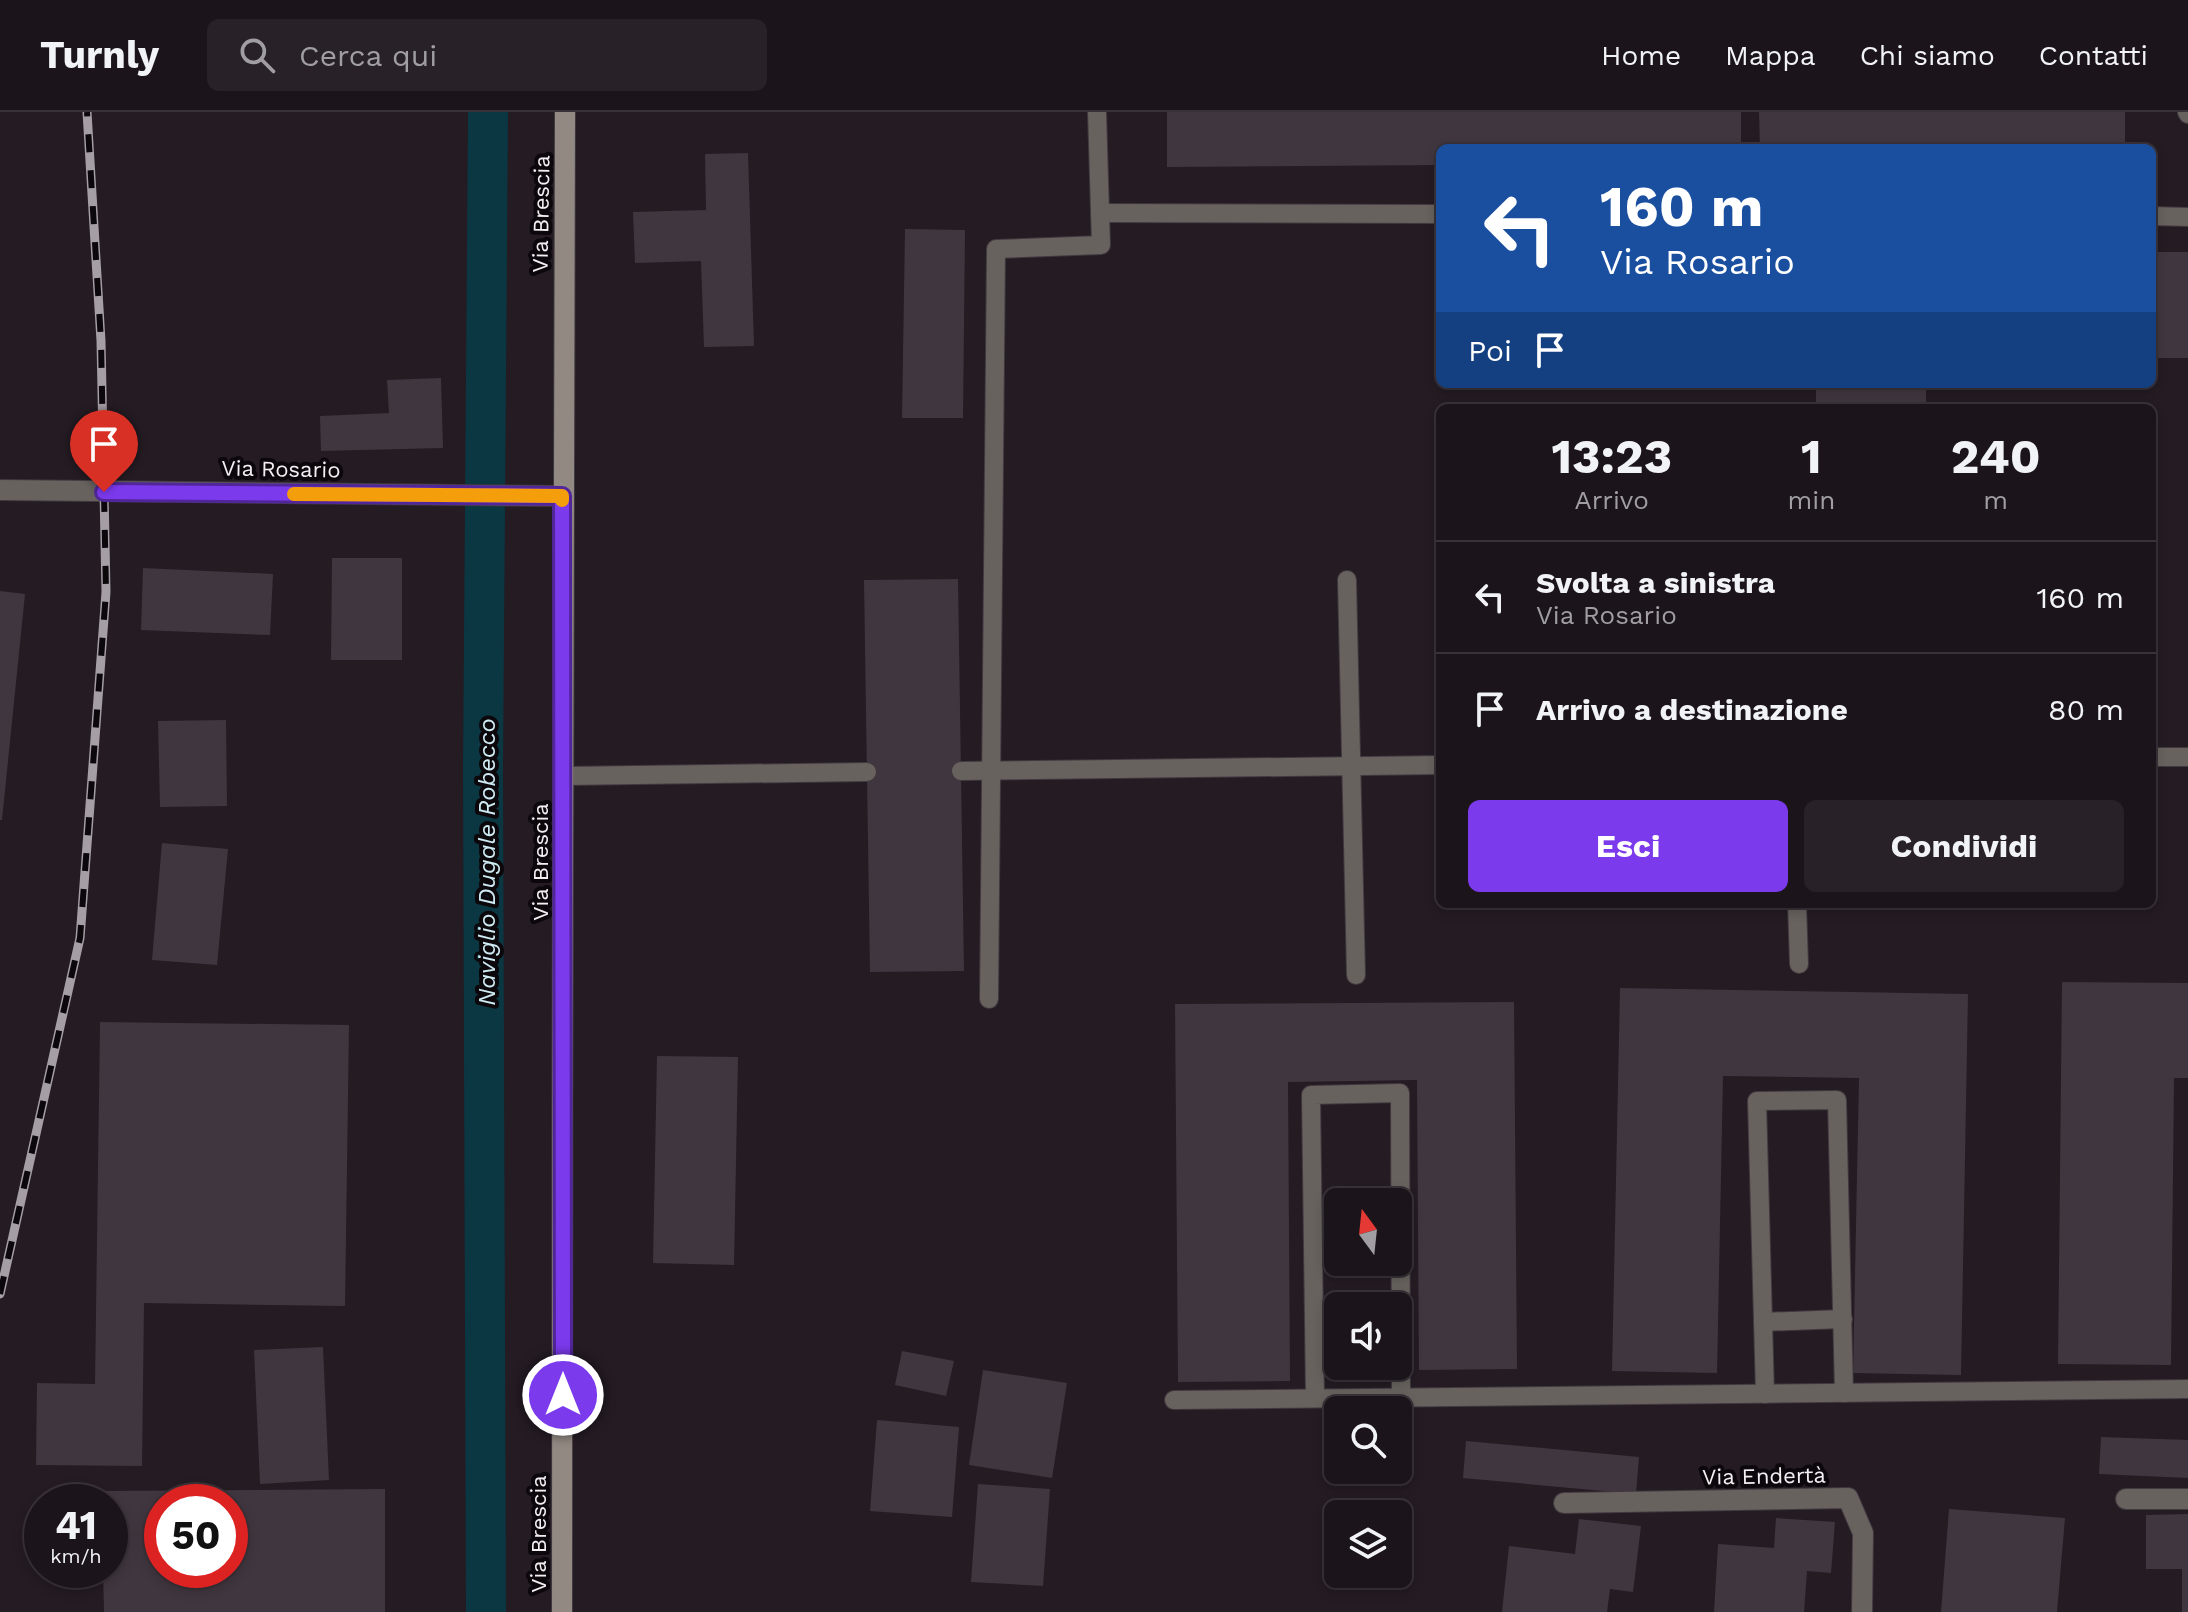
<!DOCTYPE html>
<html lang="it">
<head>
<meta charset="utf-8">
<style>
	:root { --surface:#1b141a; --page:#282127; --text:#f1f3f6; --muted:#a09ea2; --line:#393339; --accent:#7c3aed }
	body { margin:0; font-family:"Work Sans",sans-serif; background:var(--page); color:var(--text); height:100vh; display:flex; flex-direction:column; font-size:30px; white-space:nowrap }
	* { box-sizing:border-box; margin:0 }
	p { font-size:26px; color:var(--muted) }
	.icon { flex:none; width:44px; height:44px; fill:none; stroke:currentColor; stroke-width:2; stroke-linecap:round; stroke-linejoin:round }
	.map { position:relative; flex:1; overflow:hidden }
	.panel { position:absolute; left:1436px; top:292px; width:720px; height:504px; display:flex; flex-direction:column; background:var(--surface); border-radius:12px; box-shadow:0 4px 12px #0003,0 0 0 2px var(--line) }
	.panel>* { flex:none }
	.guide { position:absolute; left:1436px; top:32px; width:720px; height:244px; border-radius:12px; box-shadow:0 4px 12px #0003,0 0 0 2px var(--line); background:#1a4fa0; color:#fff; overflow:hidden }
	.needle { width:52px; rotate:345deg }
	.buttons { position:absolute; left:1324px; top:1076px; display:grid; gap:16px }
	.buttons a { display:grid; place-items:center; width:88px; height:88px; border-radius:12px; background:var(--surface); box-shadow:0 4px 12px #0003,0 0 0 2px var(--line); font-size:40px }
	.speed { position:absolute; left:24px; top:1372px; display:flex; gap:16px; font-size:40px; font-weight:700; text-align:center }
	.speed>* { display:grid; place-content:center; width:104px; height:104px; border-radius:50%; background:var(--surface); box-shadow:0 4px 12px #0003,0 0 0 2px var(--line); line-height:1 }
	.speed small { font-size:20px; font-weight:400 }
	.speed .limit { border:12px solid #d22; background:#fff; color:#111 }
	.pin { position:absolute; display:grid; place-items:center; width:68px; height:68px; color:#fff; margin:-82px -34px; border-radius:50% 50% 50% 0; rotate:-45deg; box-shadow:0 0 8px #0007 }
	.pin .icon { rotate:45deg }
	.me { position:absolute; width:88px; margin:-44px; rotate:0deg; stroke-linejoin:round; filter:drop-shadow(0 0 6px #0008) }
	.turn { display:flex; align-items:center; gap:28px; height:168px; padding:0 32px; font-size:36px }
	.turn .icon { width:104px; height:104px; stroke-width:2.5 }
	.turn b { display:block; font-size:56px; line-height:68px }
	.then { display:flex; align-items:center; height:76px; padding:0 32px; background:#0003; gap:16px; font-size:30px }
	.eta { display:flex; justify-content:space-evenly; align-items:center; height:136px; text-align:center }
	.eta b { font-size:48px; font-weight:700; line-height:56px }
	.cta { display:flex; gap:16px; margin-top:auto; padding:16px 32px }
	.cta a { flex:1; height:92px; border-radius:12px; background:var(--accent); color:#fff; font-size:32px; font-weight:700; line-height:92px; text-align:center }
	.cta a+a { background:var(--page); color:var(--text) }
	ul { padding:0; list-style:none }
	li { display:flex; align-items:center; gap:24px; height:112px; padding:0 32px; border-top:2px solid var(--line) }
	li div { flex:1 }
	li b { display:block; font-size:30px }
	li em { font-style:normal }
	header { display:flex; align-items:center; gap:48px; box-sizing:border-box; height:112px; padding:0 40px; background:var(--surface); border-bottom:2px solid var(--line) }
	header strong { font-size:38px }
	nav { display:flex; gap:44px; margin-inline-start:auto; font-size:28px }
	.search { width:560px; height:72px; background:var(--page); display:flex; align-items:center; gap:20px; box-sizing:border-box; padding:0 28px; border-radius:12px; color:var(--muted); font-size:30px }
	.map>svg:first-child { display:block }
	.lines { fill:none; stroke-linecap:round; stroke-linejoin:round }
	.canal { stroke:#0b3742; stroke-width:40 }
	.building { fill:#40363f; fill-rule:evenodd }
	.service-casing { stroke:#413940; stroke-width:20 }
	.minor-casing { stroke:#413940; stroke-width:22 }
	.tertiary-casing { stroke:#413940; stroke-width:22 }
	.secondary-casing { stroke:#413940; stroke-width:22 }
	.service { stroke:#67625e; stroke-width:18 }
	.minor { stroke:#67625e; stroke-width:20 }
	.tertiary { stroke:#67625e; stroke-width:20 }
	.secondary { stroke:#918982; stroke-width:20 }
	.rail-casing { stroke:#a59ea4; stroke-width:9 }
	.rail { stroke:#0b070b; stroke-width:6; stroke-dasharray:18; stroke-linecap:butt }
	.route-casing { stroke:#51269a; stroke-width:20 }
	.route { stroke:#7c3aed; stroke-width:14 }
	.slow { stroke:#f59e0b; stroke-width:14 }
	.labels { text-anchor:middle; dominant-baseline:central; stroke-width:8; stroke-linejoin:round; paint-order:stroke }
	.street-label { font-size:22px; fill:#f4eef3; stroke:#0b070b }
	.water-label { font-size:24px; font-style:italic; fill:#ceeaf2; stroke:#0b070b }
</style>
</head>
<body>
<header>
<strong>Turnly</strong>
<div class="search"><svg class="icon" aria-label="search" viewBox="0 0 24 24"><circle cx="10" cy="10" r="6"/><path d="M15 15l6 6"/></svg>Cerca qui</div>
<nav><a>Home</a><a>Mappa</a><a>Chi siamo</a><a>Contatti</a></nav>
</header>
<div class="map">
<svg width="2188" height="1500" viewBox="0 0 2188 1500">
	<rect width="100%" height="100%" fill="#241b23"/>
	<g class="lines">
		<path class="canal" d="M486 1500 483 658 488 0"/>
	</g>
	<g class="building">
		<path d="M1167 0H1741V36H1440V53L1167 55Z"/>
		<path d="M1759 0H2125V36H1760Z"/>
		<path d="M748 41 754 234 704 235 701 149 635 151 633 100 706 98 705 42Z"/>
		<path d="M905 117 965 118 963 306H902Z"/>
		<rect x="2152" y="140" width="36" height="106"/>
		<path d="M441 266 443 336 321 339 320 304 389 301 387 268Z"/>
		<rect x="1816" y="272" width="110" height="24"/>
		<path d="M332 446H402V548H331Z"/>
		<path d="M143 456 273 462 270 523 141 518Z"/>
		<path d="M958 467 964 859 870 860 864 468Z"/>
		<path d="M0 479 25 482 2 708H0Z"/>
		<path d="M226 608 227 694 160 695 158 609Z"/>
		<path d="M162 731 228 737 217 853 152 848Z"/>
		<path d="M2062 870 2188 871V966H2174L2171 1253 2058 1252Z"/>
		<path d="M1620 876 1968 882 1961 1263 1853 1261 1859 966 1723 964 1717 1261 1612 1259Z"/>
		<path d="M1514 890 1517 1257 1419 1258 1417 968 1288 970 1290 1269 1178 1270 1175 892Z"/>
		<path d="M100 910 349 913 345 1194 144 1191 142 1354 36 1353 37 1271 95 1272Z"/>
		<path d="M657 944 738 945 734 1153 653 1151Z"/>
		<path d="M323 1235 329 1368 260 1372 254 1238Z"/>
		<path d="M902 1239 954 1249 946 1284 895 1273Z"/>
		<path d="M983 1258 1067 1271 1052 1366 969 1353Z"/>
		<path d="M877 1308 959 1315 952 1405 870 1399Z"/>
		<path d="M2101 1325 2188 1328V1366L2099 1362Z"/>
		<path d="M1466 1329 1639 1345 1636 1382 1463 1366Z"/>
		<path d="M978 1372 1050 1377 1043 1474 971 1470Z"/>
		<path d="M385 1377V1500H104L103 1458H110V1390H103V1379ZM162 1390H230V1458H162Z"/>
		<path d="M1949 1397 2065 1406 2057 1500H1941Z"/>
		<path d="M2188 1402V1500H2182V1457H2146V1403Z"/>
		<path d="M1776 1406 1835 1410 1831 1461 1807 1459 1804 1500H1714L1718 1432 1774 1436Z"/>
		<path d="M1579 1407 1641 1414 1633 1480 1610 1477 1607 1500H1502L1509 1434 1575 1442Z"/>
	</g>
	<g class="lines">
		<g class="service-casing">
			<g id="service">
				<path d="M2187 0 2188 2"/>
				<path d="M1100 101 1440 102"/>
				<path d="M2152 104 2188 105"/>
				<path d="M1347 468 1356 863"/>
				<path d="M2152 645H2188"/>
				<path d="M961 659 1440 653"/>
				<path d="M564 664 867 660"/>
				<path d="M1797 792 1799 852"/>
				<path d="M989 887 996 137 1101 133 1097 0"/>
				<path d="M1763 1210 1843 1207"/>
				<path d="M1765 1282 1757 989 1837 988 1844 1281"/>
				<path d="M1315 1286 1311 983 1400 981 1401 1286"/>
				<path d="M1174 1288 2188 1277"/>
			</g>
		</g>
		<g class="minor-casing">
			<g id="minor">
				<path d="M2126 1387H2188"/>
				<path d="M1564 1391 1848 1386 1863 1421 1862 1500"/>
			</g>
		</g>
		<g class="tertiary-casing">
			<path id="tertiary" d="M0 378 562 384"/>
		</g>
		<g class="secondary-casing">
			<path id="secondary" d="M562 1500C563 1000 561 500 565 0"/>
		</g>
		<use href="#service" class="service"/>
		<use href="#minor" class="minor"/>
		<use href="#tertiary" class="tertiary"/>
		<use href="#secondary" class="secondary"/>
		<g class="rail-casing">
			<path id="rail" d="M0 1182 80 826 106 480 101 229 87 0"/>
		</g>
		<use href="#rail" class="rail"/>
	</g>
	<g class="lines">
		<g class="route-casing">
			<path id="route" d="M104 380 562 384 563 1283"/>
		</g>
		<use href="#route" class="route"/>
		<path class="slow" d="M294 382 562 384V388"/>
	</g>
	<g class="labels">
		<g class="street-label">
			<text transform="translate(541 102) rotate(-89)">Via Brescia</text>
			<text transform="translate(281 357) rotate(1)">Via Rosario</text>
			<text transform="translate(540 750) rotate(-90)">Via Brescia</text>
			<text transform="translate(1764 1364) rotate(-1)">Via Endertà</text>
			<text transform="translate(538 1422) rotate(-90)">Via Brescia</text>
		</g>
		<g class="water-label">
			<text transform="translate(487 750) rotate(-90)">Naviglio Dugale Robecco</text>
		</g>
	</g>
</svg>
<div class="buttons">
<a><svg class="needle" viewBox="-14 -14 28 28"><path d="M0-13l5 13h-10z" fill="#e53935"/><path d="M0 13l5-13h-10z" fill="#a09ea2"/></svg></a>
<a><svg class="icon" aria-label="sound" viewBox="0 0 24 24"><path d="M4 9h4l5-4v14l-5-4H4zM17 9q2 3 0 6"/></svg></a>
<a><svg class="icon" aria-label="search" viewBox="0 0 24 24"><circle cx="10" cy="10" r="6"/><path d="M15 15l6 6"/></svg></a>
<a><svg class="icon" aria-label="layers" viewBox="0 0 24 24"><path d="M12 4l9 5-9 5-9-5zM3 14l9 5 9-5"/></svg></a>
</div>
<div class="speed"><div>41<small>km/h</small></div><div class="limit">50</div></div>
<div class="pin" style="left:104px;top:380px;background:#d93025"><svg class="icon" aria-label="arrive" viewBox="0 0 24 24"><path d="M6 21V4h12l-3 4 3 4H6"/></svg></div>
<svg class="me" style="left:563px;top:1283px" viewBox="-20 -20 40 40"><circle r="17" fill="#7c3aed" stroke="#fff" stroke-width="3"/><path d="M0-11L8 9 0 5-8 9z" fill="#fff"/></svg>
<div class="guide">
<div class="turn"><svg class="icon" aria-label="left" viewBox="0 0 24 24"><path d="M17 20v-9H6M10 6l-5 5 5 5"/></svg><div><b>160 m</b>Via Rosario</div></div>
<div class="then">Poi<svg class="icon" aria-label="arrive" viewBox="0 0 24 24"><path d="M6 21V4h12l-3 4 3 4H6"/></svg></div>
</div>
<section class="panel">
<div class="eta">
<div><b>13:23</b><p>Arrivo</p></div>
<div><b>1</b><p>min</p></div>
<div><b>240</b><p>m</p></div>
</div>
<ul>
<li><svg class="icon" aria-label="left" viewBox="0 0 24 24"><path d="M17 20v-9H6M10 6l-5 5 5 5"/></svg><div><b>Svolta a sinistra</b><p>Via Rosario</p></div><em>160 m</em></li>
<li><svg class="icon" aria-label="arrive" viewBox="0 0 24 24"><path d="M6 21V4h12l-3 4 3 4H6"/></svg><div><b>Arrivo a destinazione</b></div><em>80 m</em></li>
</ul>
<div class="cta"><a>Esci</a><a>Condividi</a></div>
</section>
</div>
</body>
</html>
